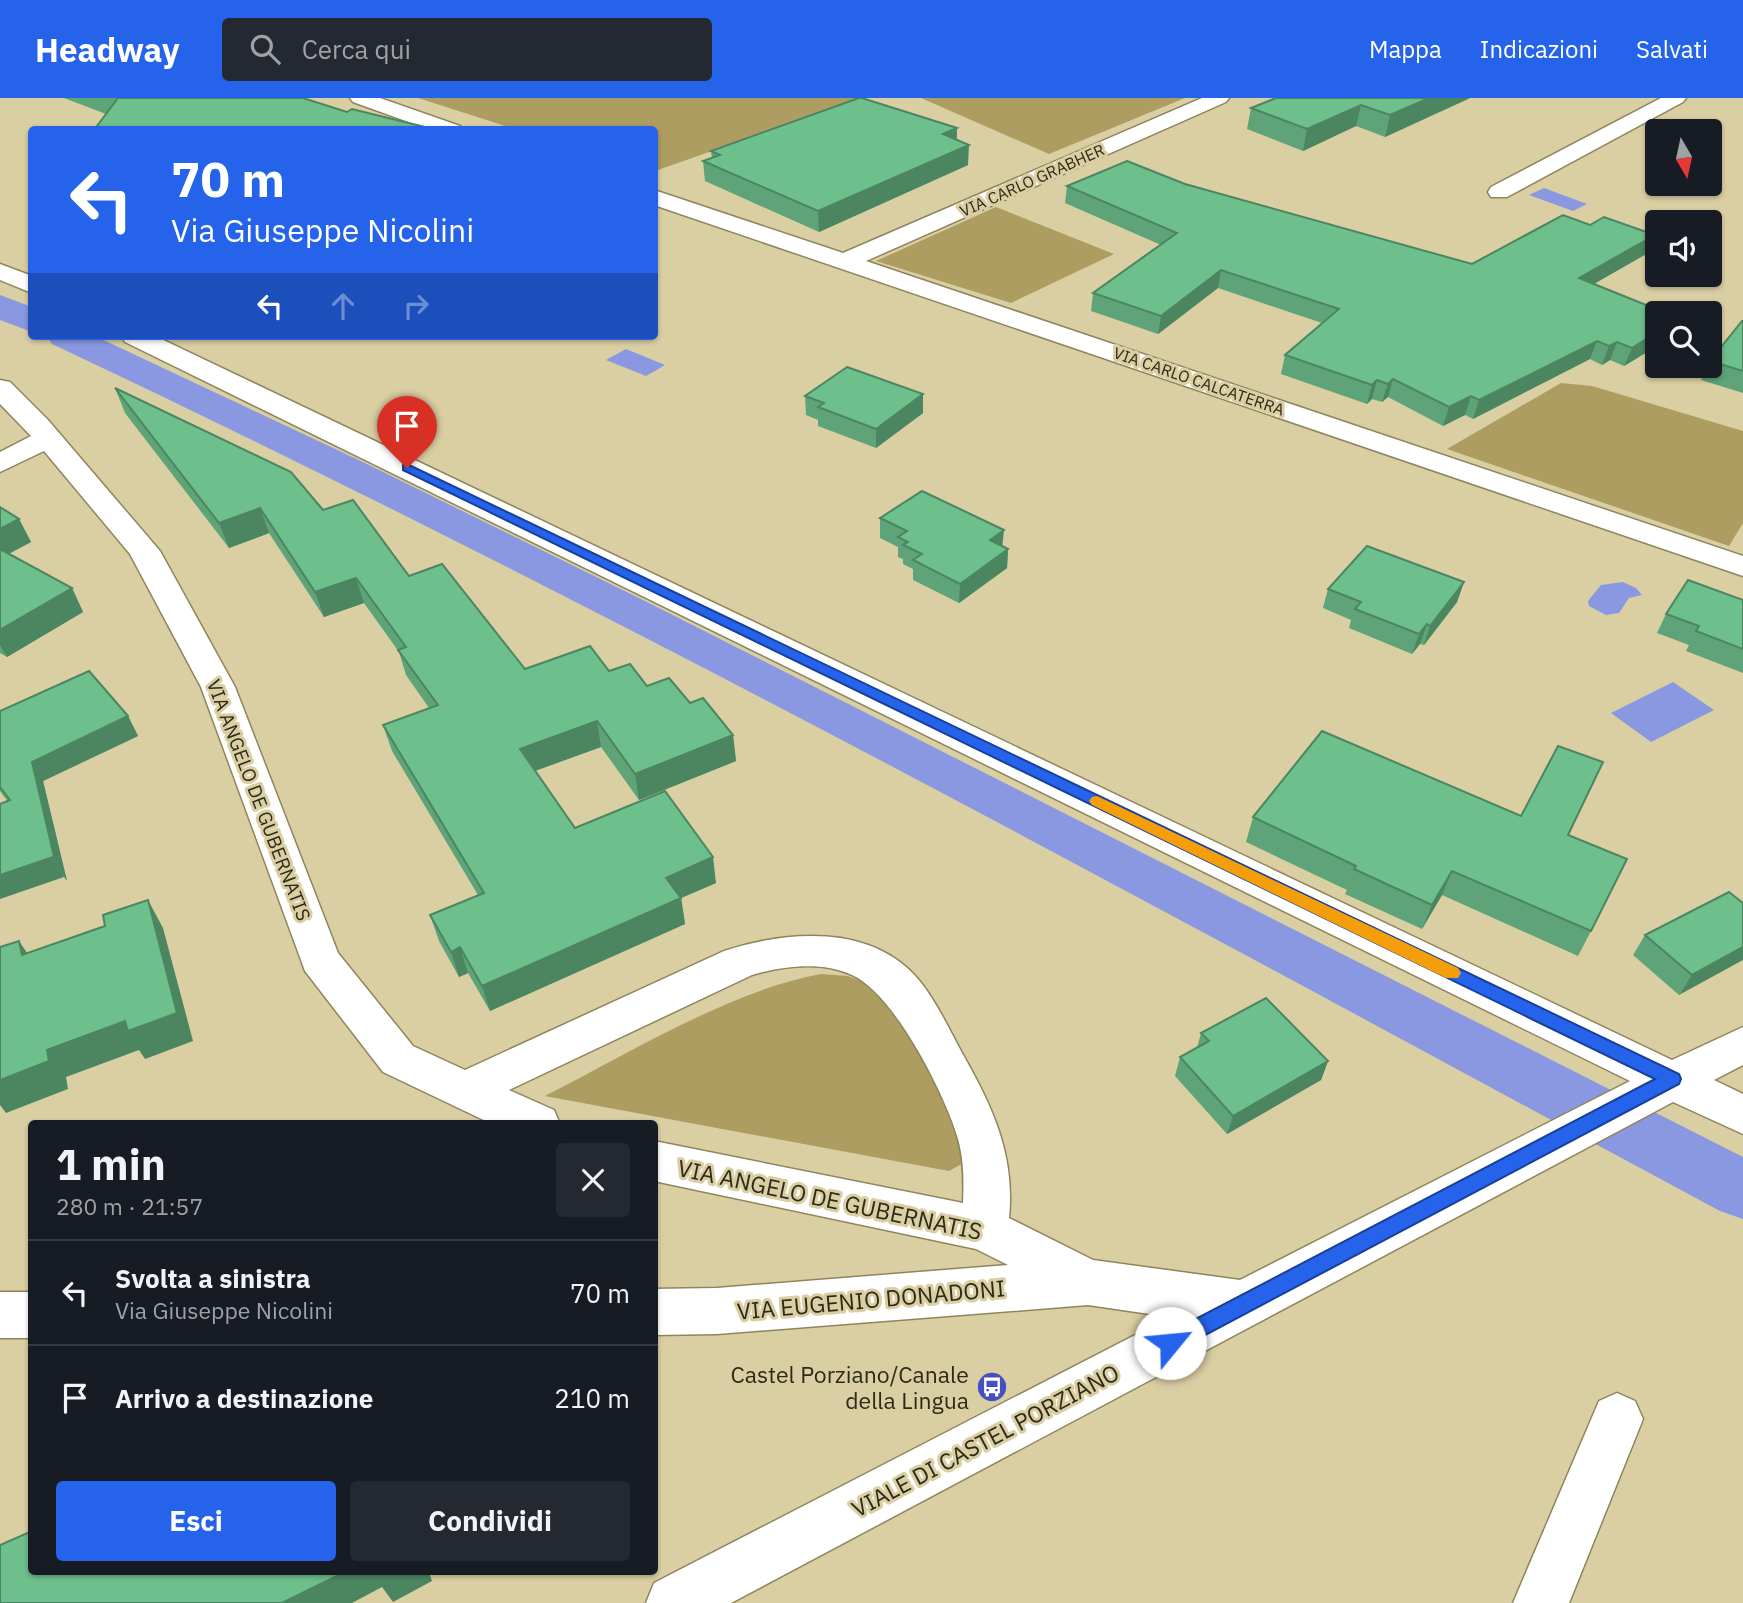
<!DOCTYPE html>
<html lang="it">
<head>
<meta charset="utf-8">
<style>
	:root { --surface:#171b24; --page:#242831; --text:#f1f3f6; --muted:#9ea1a6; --line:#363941; --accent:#2563eb }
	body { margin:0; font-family:"IBM Plex Sans",sans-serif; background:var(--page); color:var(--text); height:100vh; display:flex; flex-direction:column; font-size:26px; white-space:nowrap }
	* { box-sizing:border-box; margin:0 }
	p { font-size:23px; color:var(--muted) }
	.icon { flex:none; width:38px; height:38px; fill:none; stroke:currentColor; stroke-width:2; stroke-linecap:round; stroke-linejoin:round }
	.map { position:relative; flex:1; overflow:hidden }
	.side { position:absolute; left:28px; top:1022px; width:630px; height:455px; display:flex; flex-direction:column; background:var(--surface); border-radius:7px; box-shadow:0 2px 5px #0004 }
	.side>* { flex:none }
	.guide { position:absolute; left:28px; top:28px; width:630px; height:214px; border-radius:7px; box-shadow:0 2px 5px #0004; background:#2563eb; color:#fff; overflow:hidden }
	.needle { width:46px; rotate:171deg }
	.fabs { position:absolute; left:1645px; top:21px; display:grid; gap:14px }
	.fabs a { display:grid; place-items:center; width:77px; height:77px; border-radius:7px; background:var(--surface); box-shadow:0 2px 5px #0004; font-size:35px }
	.pin { position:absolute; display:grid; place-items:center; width:60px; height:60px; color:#fff; margin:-72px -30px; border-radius:50% 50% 50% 0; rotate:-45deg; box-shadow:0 0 7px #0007 }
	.pin .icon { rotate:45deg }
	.me { position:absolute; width:77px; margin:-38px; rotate:62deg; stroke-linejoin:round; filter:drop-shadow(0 0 5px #0008) }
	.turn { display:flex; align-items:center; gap:24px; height:147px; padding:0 28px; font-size:32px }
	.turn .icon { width:91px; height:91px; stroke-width:2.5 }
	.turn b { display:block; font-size:49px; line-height:60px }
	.lanes { display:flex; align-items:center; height:66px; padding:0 28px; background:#0003; justify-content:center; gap:35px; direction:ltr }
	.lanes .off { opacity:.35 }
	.round { display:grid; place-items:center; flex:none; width:74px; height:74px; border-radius:7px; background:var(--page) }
	.headline { display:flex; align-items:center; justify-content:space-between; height:119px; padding:0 28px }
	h1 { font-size:42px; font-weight:800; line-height:52px }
	.action { display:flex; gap:14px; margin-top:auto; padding:14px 28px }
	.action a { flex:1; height:80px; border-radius:7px; background:var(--accent); color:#fff; font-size:28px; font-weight:800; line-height:80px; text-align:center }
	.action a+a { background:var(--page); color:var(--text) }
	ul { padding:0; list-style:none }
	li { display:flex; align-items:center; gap:21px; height:105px; padding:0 28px; border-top:2px solid var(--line) }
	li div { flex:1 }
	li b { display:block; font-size:26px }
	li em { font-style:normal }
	header { display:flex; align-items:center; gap:42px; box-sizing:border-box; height:98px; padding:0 35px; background:var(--accent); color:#fff }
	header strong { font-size:33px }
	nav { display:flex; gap:38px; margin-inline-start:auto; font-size:24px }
	.search { width:490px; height:63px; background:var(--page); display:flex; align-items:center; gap:18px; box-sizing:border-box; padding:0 24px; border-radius:7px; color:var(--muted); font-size:26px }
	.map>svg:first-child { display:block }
	.green { fill:#ad9d60 }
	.water { fill:#8a98e2 }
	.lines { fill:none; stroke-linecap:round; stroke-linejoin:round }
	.canal { fill:#8a98e2; fill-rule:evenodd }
	.minor-casing { stroke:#8f855c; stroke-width:3 }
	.minor { fill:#fff; fill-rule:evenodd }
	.wall { fill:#5ea478 }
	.shaded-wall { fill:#4c8661 }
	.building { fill:#6dbf8b; stroke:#4c8661; stroke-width:2 }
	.route { fill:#2563eb; stroke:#184099; stroke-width:2 }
	.slow { fill:#f59e0b }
	.labels { text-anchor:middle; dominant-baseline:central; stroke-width:6; stroke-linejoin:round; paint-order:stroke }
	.far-street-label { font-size:16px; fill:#2e2a19; stroke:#dacea3 }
	.street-label { font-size:19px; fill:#2e2a19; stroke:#dacea3 }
	.near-street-label { font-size:23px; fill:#2e2a19; stroke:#dacea3 }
	.near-poi-label { font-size:23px; fill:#2e2a19; stroke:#dacea3; text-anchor:end }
</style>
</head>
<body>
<header>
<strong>Headway</strong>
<div class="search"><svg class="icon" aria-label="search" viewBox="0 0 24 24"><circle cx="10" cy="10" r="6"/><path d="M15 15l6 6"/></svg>Cerca qui</div>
<nav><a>Mappa</a><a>Indicazioni</a><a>Salvati</a></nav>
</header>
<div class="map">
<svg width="1743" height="1505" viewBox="0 0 1743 1505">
	<rect width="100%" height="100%" fill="#dacea3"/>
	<g class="green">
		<path d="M418 0H863L655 73 654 32 515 31Z"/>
		<path d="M921 0H1185L1049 56Z"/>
		<path d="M996 109 1114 156 1011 205 876 163Z"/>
		<path d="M1561 285 1592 288 1743 333V425L1729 448 1447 351Z"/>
		<path d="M821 876 848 878 866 885 890 904 957 1017 965 1064 949 1073 545 998C628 956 731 892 821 876Z"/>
	</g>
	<g class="water">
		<path d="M1544 90 1587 106 1573 113 1529 97Z"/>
		<path d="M626 251 665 267 646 278 606 262Z"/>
		<path d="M1623 484 1636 490 1642 497 1629 500 1619 515 1606 517 1589 508 1588 503 1601 487Z"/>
		<path d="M1673 584 1714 612 1651 644 1611 615Z"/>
	</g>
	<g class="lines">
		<g class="canal">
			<path d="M0 197 32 209V234L0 222Z"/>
			<path d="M47 238H95L365 365 649 505 1743 1059V1121L1720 1113C1168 816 619 513 52 246Z"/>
		</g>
		<g class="minor-casing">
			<g id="minor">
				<path d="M350 0H380L460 28 463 32H431L353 4Z"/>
				<path d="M1202 0H1229L1226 4 866 163 1743 458V478L654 107V92L843 155Z"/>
				<path d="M1661 0H1686L1683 4 1507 99H1491L1488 94 1491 89Z"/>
				<path d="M0 166 32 178V195L0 182Z"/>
				<path d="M121 238H155L1672 962 1743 929V967L1714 982 1743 996V1036L1673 1004 731 1505H646L654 1485 1170 1219 1088 1207 717 1236 654 1237V1191L717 1190 1008 1167 976 1151 654 1083V1043L963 1105C964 1083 964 1062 958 1041 946 998 894 895 852 877 822 863 783 868 752 877L509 992 554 1012 560 1026H492L383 974 305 873 201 589 130 456 44 353 0 374V354L31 338 0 306V282L10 284 48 322 160 453 235 589 338 855 413 948 465 972 724 853C786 833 870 825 918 881 938 905 951 936 967 964 995 1014 1015 1061 1009 1120L1093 1162 1240 1182 1630 983 125 244Z"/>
				<rect x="0" y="1194" width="32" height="46"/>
				<path d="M1617 1295 1635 1303 1643 1321 1569 1505H1513L1599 1303Z"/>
			</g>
		</g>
		<use href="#minor" class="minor"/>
	</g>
	<g class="wall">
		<path d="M64 0H303L347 14 106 16Z"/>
		<path d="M1470 0 1385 39 1356 28 1303 53 1247 31 1251 10Z"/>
		<path d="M957 30V42L968 67 819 134 705 83 703 63 712 60 711 53Z"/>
		<path d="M1185 86 1472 166 1590 127 1655 137 1648 155 1593 186 1657 215V248L1624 268 1610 262 1602 267 1590 261 1473 321 1465 317 1443 328 1388 299 1382 304 1372 301 1367 306 1281 276 1285 257 1322 225 1218 190 1158 236 1091 213 1093 195 1161 147 1065 105 1067 88Z"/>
		<path d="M1743 223V295L1701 282 1707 268H1710V263Z"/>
		<path d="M115 290 323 412 525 571 609 573 690 605 733 637 736 663 639 702 601 649 535 673 575 730 716 785 681 800 685 826 490 913 468 875 459 879 439 843 430 817 478 797 392 653 383 627 429 610 406 577 399 554 364 505 324 519 269 435 229 450 125 315Z"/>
		<path d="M923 296V315L876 350 818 328V322L806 317 805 298Z"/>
		<path d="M0 409 19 421 31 444 9 456 72 490 83 514 7 559 0 555Z"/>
		<path d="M880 420 1003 448 1008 451 1007 470 959 505 913 482V471L903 466V461L898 459V449L880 440Z"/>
		<path d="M1464 484 1457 504 1424 547 1420 546 1412 556 1349 530 1351 522 1323 510 1328 491Z"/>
		<path d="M1743 502V575L1686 553 1689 547 1657 535 1666 516Z"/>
		<path d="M0 613 128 618 138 638 43 683 67 783 0 693Z"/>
		<path d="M1253 719 1568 737 1591 833 1578 858 1442 797 1422 831 1345 796 1347 792 1246 744Z"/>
		<path d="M1743 805 1679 897 1633 857 1645 837Z"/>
		<path d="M1201 935 1328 963 1321 982 1227 1036 1175 978 1180 959 1197 950Z"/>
	</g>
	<g class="shaded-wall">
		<path d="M1429 0H1470L1385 39 1390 17Z"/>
		<path d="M1361 7 1356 28 1303 53 1307 31Z"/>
		<path d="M957 30 956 50 943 36Z"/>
		<path d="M969 47 968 67 819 134 818 113Z"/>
		<path d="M1655 137 1648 155 1573 198 1579 180Z"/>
		<path d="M1221 172 1218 190 1158 236 1161 218Z"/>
		<path d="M1657 234V248L1624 268 1632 250Z"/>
		<path d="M1597 243 1590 261 1473 321 1479 302Z"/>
		<path d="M1617 244 1610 262 1602 267 1609 248Z"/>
		<path d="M1393 281 1388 299 1382 304 1388 286Z"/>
		<path d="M1377 282 1372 301 1367 306 1372 287Z"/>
		<path d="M923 296V315L876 350V331Z"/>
		<path d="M1471 298 1465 317 1443 328 1449 309Z"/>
		<path d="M260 410 269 435 229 450 219 425Z"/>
		<path d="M19 421 31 444 0 460V431Z"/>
		<path d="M1004 432 1002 451 990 442Z"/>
		<path d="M1008 451 1007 470 959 505 960 486Z"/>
		<path d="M356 480 364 505 324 519 315 494Z"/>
		<path d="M1464 484 1457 504 1424 547 1430 528Z"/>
		<path d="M72 490 83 514 7 559 0 547V532Z"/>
		<path d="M1427 526 1420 546 1412 556 1419 536Z"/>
		<path d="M128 618 138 638 43 683 67 783 55 763 32 664Z"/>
		<path d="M597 623 601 649 526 676 520 651Z"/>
		<path d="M733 637 736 663 639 702 635 676Z"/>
		<path d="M53 759 64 779 0 801V777Z"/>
		<path d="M713 759 716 785 681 800 685 826 490 913 482 888 666 780Z"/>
		<path d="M1452 773 1442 797 1422 831 1432 807Z"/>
		<path d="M148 802 163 830 193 943 145 961 139 952 66 979 68 991 6 1015 0 1007V982L47 952Z"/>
		<path d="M19 843 38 871 22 857Z"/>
		<path d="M460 849 468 875 459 879 451 854Z"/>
		<path d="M1743 849V862L1679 897 1692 877Z"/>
		<path d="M1328 963 1321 982 1227 1036 1233 1018Z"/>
		<path d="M345 1474H429L432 1483 393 1504 382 1489 352 1505H282Z"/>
	</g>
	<g class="building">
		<path d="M118 0H303L347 14 352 11 437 32H94Z"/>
		<path d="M859 0H862L957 30 943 36 969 47 818 113 703 63 720 57 711 53Z"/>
		<path d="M1276 0H1429L1390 17 1361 7 1307 31 1251 10Z"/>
		<path d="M1127 63 1185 86 1472 166 1563 117 1590 127 1604 119 1655 137 1579 180 1666 215H1657V234L1632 250 1617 244 1609 248 1597 243 1479 302 1471 298 1449 309 1393 281 1388 286 1377 282 1372 287 1285 257 1339 211 1221 172 1161 218 1093 195 1177 135 1067 88Z"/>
		<path d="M1742 223H1743V273L1710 263Z"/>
		<path d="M847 269 923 296 876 331 818 309 824 305 805 298Z"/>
		<path d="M115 290 291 374 323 412 353 402 409 478 442 466 525 571 590 548 609 573 630 566 647 588 669 580 690 605 703 600 733 637 635 676 597 623 520 651 575 730 665 693 713 759 666 780 681 800 482 888 460 849 451 854 430 817 484 795 383 627 438 607 398 552 406 549 356 480 315 494 260 410 219 425Z"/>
		<path d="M922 393 1004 432 990 442 1008 451 960 486 913 462 922 456 903 447 908 444 898 439 907 433 880 420Z"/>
		<path d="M0 409 19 421 0 431Z"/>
		<path d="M1367 448 1464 484 1430 528 1427 526 1419 536 1355 511 1361 504 1328 491Z"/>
		<path d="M0 451 72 490 0 532Z"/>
		<path d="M1688 482 1743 502V551L1696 533 1699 528 1666 516Z"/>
		<path d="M89 573 128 618 32 664 55 763 53 759 0 777V706L10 702 0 689V613Z"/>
		<path d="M1322 633 1521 718 1558 648 1603 664 1568 737 1627 761 1591 833 1452 773 1432 807 1354 771 1356 768 1253 719Z"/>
		<path d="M1729 794 1743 805V849L1692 877 1645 837Z"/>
		<path d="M148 802 177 915 128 933 125 923 47 952 49 963 0 982V849L19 843 22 857 105 828 103 817Z"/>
		<path d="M1266 900 1328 963 1233 1018 1180 959 1209 943 1201 935Z"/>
		<path d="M32 1433V1474H345L282 1505H0V1447Z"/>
		<path d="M373 1474H385L374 1479Z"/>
	</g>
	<path class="route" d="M407 366 1679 976 1681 981 1679 986 1177 1252 1170 1255 1163 1252 1160 1245 1163 1238 1655 981 403 372V367Z"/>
	<path class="slow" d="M1097 698 1458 870 1461 875 1458 880H1446L1092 707 1089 703 1092 699Z"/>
	<defs>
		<g id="bus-disc" transform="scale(1.575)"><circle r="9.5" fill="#474dc2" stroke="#dacea3"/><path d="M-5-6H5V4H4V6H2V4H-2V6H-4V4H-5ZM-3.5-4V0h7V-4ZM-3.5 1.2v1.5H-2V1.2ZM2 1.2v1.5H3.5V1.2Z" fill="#fff"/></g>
	</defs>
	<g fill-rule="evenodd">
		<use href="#bus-disc" x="992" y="1289"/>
	</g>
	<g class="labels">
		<g class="far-street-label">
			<text transform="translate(1032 82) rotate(-24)">VIA CARLO GRABHER</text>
			<text transform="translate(1199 283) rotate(19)">VIA CARLO CALCATERRA</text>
		</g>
		<g class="street-label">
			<text transform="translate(259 702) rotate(69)">VIA ANGELO DE GUBERNATIS</text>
		</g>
		<g class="near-street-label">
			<text transform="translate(830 1101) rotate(12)">VIA ANGELO DE GUBERNATIS</text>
			<text transform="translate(871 1201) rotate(-5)">VIA EUGENIO DONADONI</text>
			<text transform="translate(985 1342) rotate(-28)">VIALE DI CASTEL PORZIANO</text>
		</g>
		<g class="near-poi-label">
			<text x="969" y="1276">Castel Porziano/Canale<tspan x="969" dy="26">della Lingua</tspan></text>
		</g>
	</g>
</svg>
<div class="fabs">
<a><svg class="needle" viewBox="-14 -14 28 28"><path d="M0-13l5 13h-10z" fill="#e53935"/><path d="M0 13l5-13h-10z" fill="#9ea1a6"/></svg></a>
<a><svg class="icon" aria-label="sound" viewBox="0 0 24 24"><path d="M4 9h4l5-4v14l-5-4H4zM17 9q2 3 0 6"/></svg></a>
<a><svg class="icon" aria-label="search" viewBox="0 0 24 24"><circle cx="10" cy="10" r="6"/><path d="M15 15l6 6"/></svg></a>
</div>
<div class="pin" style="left:407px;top:370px;background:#d93025"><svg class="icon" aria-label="arrive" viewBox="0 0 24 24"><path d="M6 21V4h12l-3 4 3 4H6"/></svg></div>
<svg class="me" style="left:1170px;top:1245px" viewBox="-20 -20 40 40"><circle r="19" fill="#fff"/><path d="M0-13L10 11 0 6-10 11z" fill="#2563eb"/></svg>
<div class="guide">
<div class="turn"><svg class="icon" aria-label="left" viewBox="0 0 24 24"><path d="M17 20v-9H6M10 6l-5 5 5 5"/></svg><div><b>70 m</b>Via Giuseppe Nicolini</div></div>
<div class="lanes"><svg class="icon" aria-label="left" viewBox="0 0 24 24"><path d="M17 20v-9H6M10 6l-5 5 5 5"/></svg><svg class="icon off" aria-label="ahead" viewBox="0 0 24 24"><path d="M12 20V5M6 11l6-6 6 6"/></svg><svg class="icon off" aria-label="right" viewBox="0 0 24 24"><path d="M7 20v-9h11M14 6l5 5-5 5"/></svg></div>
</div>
<section class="side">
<div class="headline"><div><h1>1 min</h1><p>280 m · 21:57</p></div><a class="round"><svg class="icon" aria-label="close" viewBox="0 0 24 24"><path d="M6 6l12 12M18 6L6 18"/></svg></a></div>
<ul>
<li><svg class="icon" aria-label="left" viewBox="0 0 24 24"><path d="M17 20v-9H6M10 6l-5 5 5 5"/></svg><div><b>Svolta a sinistra</b><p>Via Giuseppe Nicolini</p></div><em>70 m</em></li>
<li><svg class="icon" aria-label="arrive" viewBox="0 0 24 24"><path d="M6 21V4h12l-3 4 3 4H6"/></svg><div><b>Arrivo a destinazione</b></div><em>210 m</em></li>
</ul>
<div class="action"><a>Esci</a><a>Condividi</a></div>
</section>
</div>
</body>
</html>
